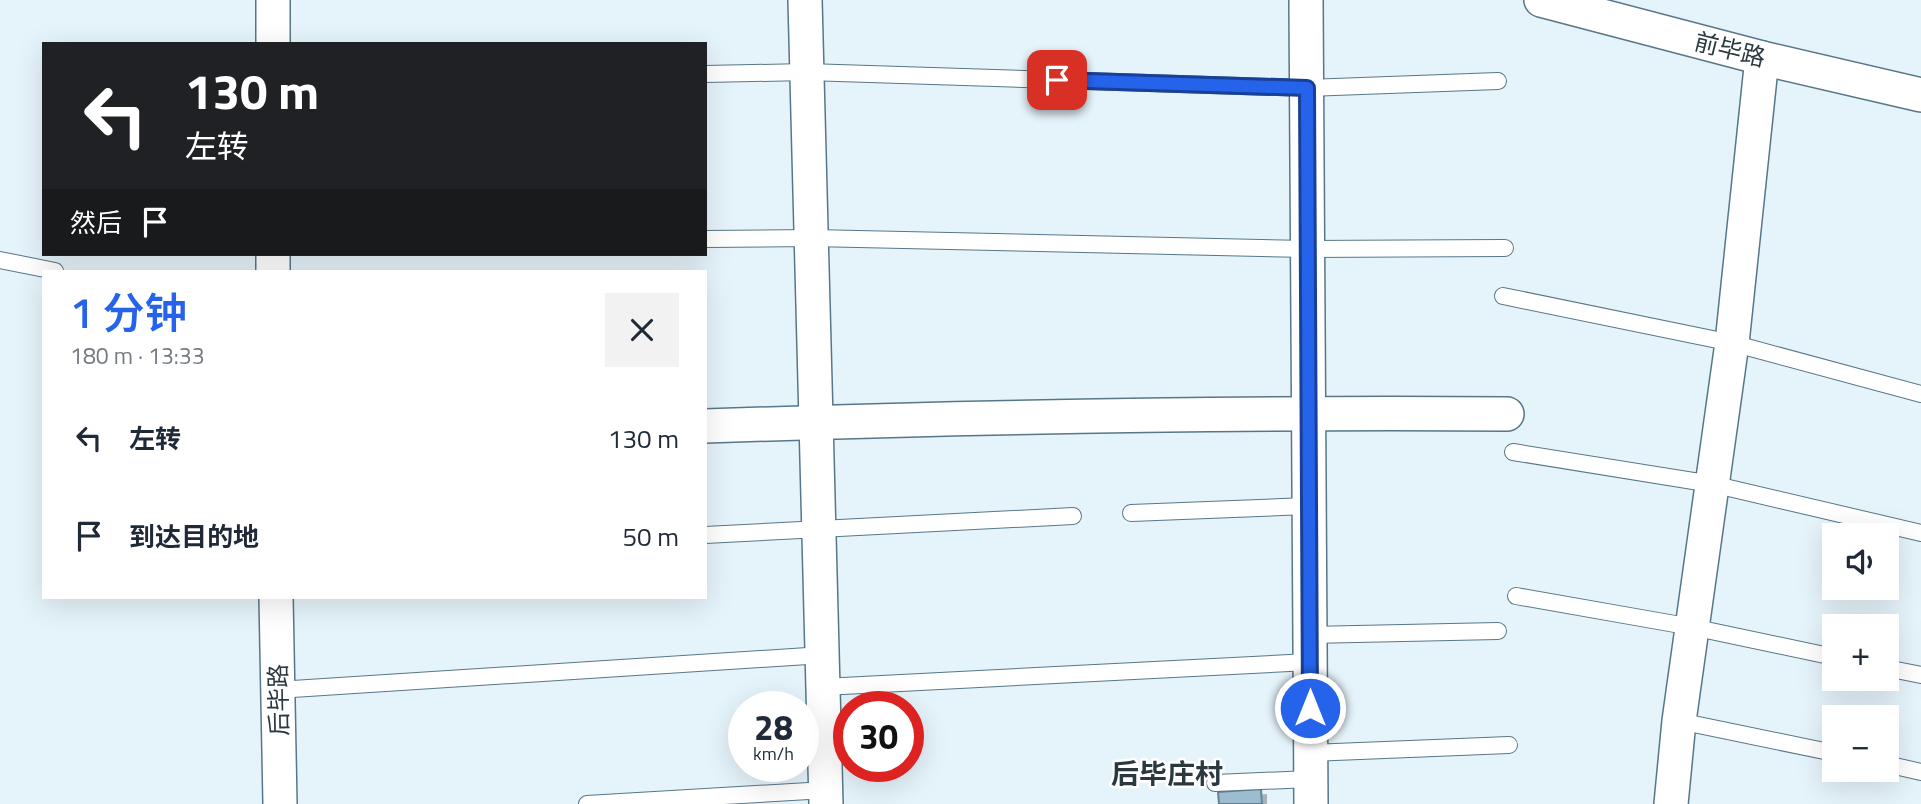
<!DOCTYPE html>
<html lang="zh">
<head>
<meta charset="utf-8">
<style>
	:root { --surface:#fff; --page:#f2f2f3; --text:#1f2937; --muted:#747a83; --accent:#2563eb }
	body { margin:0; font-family:"Titillium Web","Noto Sans SC",sans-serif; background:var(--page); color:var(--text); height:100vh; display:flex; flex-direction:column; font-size:26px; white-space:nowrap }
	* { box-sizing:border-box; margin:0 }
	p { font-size:23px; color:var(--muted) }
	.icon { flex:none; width:38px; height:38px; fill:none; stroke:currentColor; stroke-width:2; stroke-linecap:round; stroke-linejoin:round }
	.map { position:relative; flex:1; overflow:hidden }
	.side { position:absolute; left:42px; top:270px; width:665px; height:329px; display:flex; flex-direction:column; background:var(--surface); border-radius:0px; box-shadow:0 7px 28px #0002 }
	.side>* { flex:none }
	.hud { position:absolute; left:42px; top:42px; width:665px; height:214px; border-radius:0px; box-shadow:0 7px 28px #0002; background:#202124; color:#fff; overflow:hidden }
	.fabs { position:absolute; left:1822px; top:523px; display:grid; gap:14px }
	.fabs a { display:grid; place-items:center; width:77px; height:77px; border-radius:0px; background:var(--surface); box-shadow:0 7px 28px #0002; font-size:35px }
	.speed { position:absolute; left:728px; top:691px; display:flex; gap:14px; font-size:35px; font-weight:700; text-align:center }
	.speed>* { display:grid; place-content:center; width:91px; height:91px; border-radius:50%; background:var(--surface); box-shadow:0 7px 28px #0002; line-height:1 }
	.speed small { font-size:18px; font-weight:400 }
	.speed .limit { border:10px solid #d22; background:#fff; color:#111 }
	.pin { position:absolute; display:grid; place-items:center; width:60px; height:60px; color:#fff; margin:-30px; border-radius:14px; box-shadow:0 4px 10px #0006 }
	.me { position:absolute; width:77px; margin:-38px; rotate:0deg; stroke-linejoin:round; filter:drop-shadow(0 0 5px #0008) }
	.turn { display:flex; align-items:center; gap:24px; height:147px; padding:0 28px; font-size:32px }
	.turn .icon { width:91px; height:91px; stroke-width:2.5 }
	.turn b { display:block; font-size:49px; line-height:60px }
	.then { display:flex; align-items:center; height:66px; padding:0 28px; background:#0003; gap:14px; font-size:26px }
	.round { display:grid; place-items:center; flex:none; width:74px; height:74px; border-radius:0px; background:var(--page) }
	.headline { display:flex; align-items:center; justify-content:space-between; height:119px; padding:0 28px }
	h1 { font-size:42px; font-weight:600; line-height:52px; color:var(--accent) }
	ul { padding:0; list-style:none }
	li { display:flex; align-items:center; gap:21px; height:98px; padding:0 28px }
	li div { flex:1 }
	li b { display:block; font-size:26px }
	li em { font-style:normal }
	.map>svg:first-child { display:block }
	.building { fill:#9cbdd0; stroke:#638394; stroke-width:2; filter:url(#shadow) }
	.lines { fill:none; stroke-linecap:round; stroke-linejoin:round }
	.service-casing { stroke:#577788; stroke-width:18 }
	.minor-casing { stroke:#577788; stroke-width:36 }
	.service { stroke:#fff; stroke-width:16 }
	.minor { stroke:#fff; stroke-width:33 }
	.route-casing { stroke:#184099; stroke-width:18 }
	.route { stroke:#2563eb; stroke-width:12 }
	.labels { text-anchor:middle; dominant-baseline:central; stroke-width:5; stroke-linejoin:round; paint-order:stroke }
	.street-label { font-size:24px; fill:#2a383f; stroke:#fff }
	.quarter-label { font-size:28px; font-weight:bold; fill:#2a383f; stroke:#fff }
</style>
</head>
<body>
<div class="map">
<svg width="1921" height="804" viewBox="0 0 1921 804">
	<defs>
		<filter id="shadow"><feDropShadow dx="6" dy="6" stdDeviation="0" flood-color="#0004"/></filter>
	</defs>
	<rect width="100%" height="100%" fill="#e5f3fa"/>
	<path class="building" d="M1261 789 1262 804H1219L1218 792Z"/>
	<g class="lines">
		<g class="service-casing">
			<g id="service">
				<path d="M705 74 807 72 1307 88 1498 81"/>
				<path d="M705 239 812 238 1307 249 1505 248"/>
				<path d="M0 260 55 271"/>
				<path d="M1503 296 1732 343 1921 394"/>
				<path d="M1513 452 1712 484 1921 533"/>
				<path d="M1131 513 1308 506"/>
				<path d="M705 535 1073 516"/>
				<path d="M1516 596 1692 627 1834 657"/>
				<path d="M1309 635 1498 631"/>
				<path d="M1886 668 1921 675"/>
				<path d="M823 687 1309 662"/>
				<path d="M277 690 823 655"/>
				<path d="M1679 721 1834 753"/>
				<path d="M1310 753 1509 745"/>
				<path d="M1886 764 1921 772"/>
				<path d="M1215 783 1310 779"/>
				<path d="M587 804 826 790"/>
			</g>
		</g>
		<g class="minor-casing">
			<g id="minor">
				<path d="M273 0V44"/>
				<path d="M805 0 826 804"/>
				<path d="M1306 0 1311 804"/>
				<path d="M1541 0 1762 58 1921 95"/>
				<path d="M273 254V271"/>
				<path d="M705 426C972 417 1240 412 1507 414"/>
				<path d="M276 597 280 804"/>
				<path d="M1671 804 1679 721 1732 343 1762 58"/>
			</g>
		</g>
		<use href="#service" class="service"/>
		<use href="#minor" class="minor"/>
	</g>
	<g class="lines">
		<g class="route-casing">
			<path id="route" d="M1057 80 1307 88 1310 708"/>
		</g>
		<use href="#route" class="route"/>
	</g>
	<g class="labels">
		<g class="street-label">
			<text transform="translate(1730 49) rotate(14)">前毕路</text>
			<text transform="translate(278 700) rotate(-91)">后毕路</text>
		</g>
		<g class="quarter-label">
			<text x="1167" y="773">后毕庄村</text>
		</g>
	</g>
</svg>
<div class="fabs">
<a><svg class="icon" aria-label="sound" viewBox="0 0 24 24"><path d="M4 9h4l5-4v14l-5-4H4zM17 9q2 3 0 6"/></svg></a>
<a>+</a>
<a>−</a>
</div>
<div class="speed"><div>28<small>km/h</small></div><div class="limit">30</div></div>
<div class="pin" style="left:1057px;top:80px;background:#d93025"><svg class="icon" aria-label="arrive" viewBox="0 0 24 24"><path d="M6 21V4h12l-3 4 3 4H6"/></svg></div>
<svg class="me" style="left:1310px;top:708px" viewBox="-20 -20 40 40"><circle r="17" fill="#2563eb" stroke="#fff" stroke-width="3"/><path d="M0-11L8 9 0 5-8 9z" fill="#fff"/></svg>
<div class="hud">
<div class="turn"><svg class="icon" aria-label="left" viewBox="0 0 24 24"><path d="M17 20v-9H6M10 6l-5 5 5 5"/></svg><div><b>130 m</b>左转</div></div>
<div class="then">然后<svg class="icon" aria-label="arrive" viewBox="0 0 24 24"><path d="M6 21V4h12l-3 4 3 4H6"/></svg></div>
</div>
<section class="side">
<div class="headline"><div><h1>1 分钟</h1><p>180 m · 13:33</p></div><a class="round"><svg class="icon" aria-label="close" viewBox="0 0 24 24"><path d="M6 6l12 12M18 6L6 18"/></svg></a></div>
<ul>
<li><svg class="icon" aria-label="left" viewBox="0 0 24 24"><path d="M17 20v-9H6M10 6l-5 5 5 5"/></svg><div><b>左转</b></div><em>130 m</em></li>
<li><svg class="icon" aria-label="arrive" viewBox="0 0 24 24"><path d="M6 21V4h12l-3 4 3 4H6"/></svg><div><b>到达目的地</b></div><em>50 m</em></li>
</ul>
</section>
</div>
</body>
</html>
